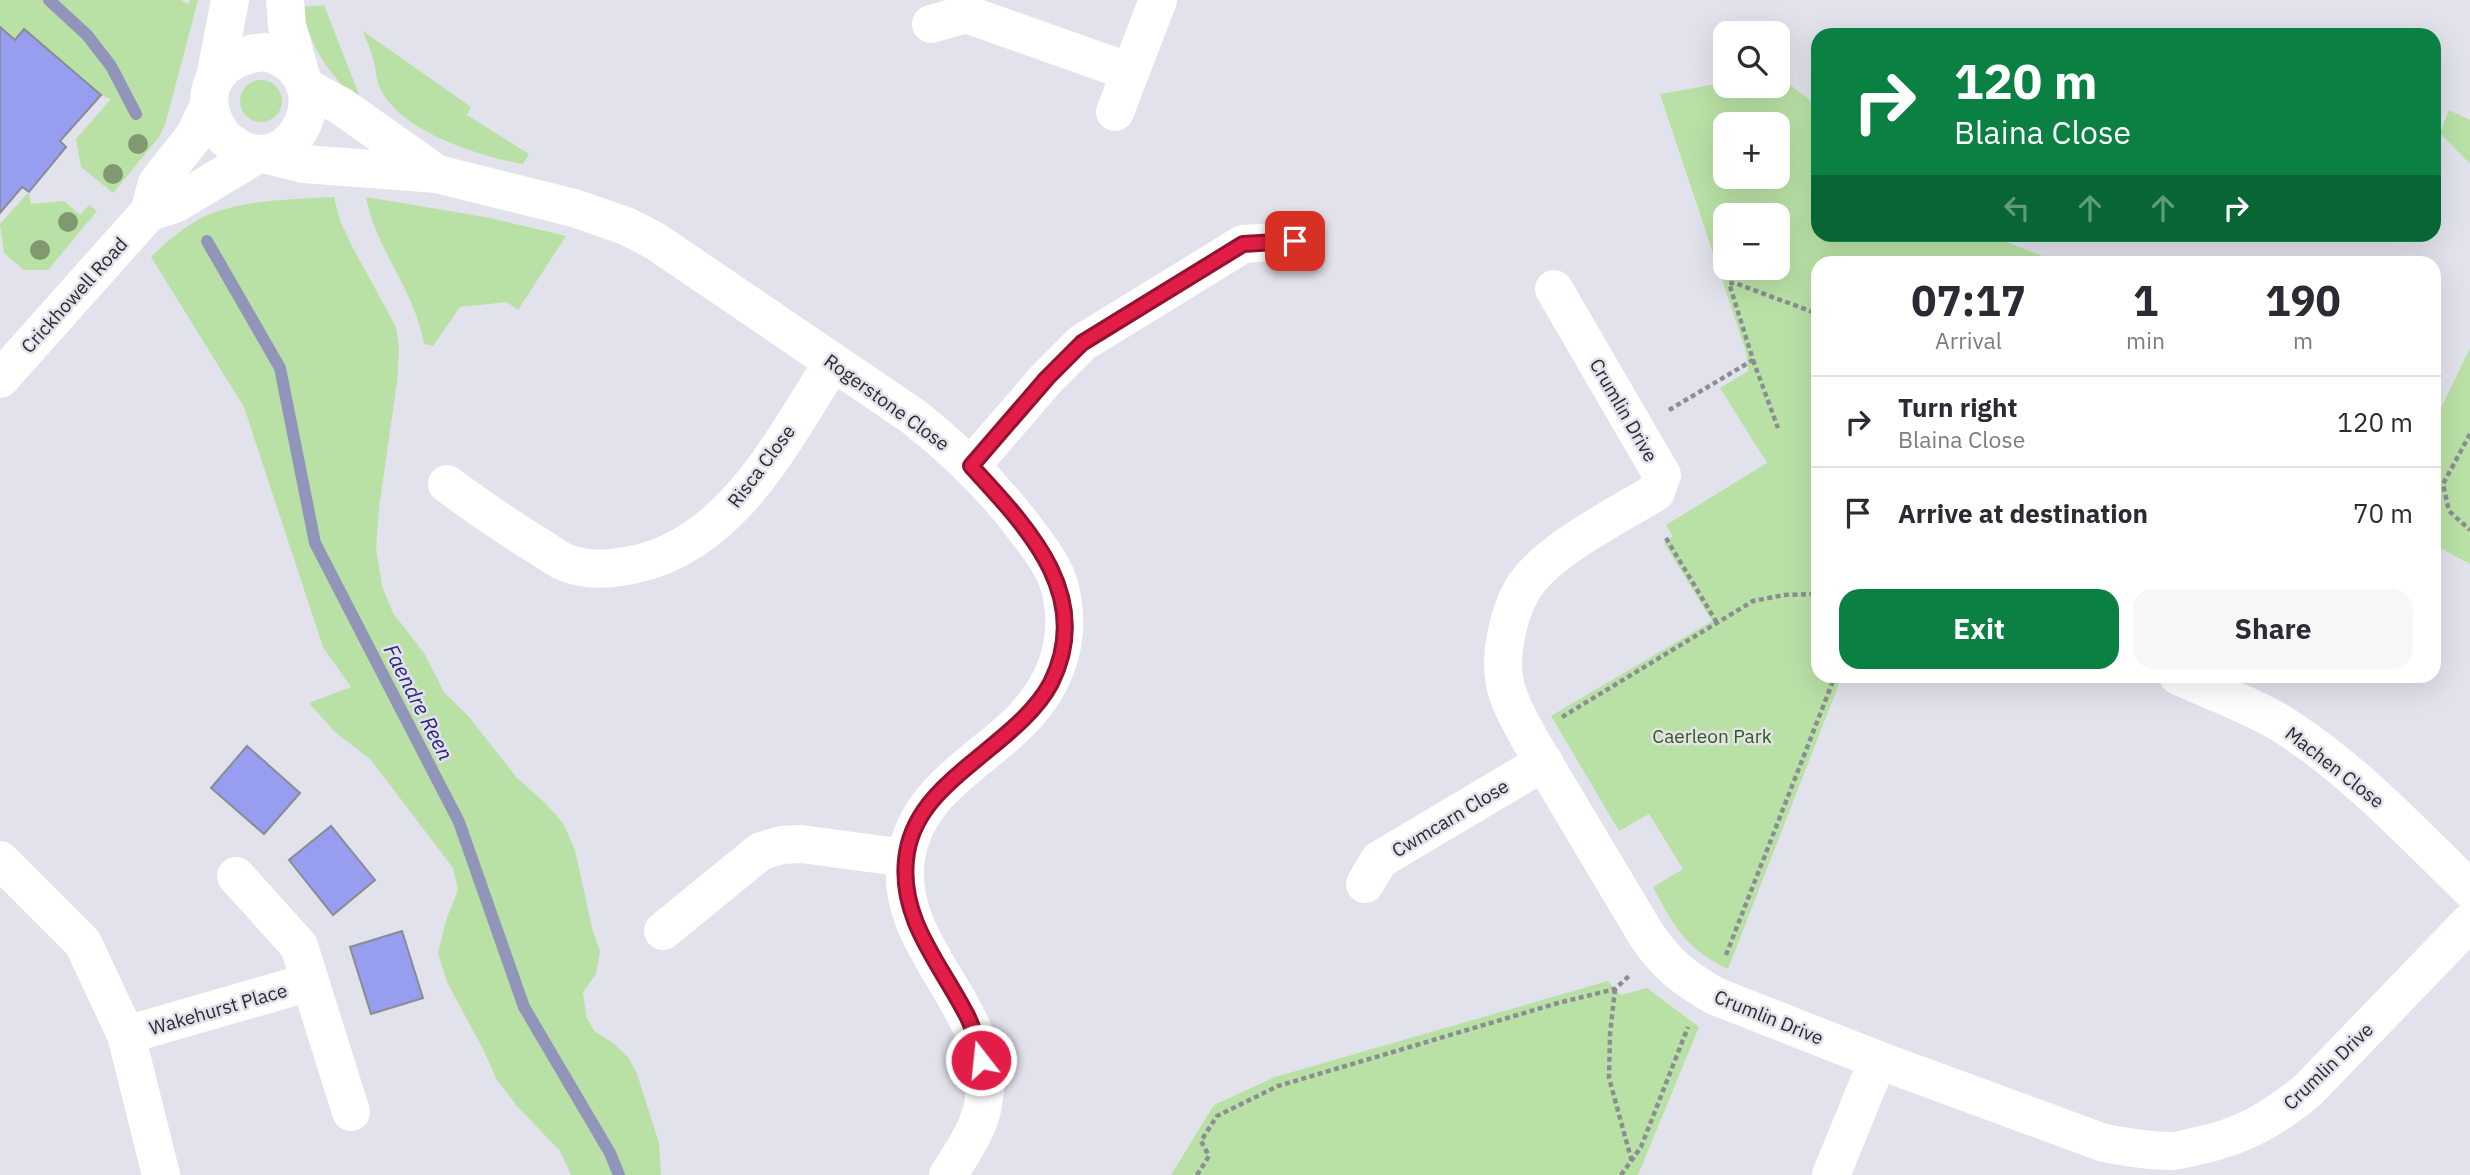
<!DOCTYPE html>
<html lang="en">
<head>
<meta charset="utf-8">
<style>
	:root { --surface:#fff; --page:#f7f7f7; --text:#2b2b33; --muted:#7c7c81; --line:#e1e1e2; --accent:#0b8043 }
	body { margin:0; font-family:"IBM Plex Sans",sans-serif; background:var(--page); color:var(--text); height:100vh; display:flex; flex-direction:column; font-size:26px; white-space:nowrap }
	* { box-sizing:border-box; margin:0 }
	p { font-size:23px; color:var(--muted) }
	.icon { flex:none; width:38px; height:38px; fill:none; stroke:currentColor; stroke-width:2; stroke-linecap:round; stroke-linejoin:round }
	.map { position:relative; flex:1; overflow:hidden }
	.drawer { position:absolute; left:1811px; top:256px; width:630px; height:427px; display:flex; flex-direction:column; background:var(--surface); border-radius:21px; box-shadow:0 7px 28px #0002 }
	.drawer>* { flex:none }
	.top-card { position:absolute; left:1811px; top:28px; width:630px; height:214px; border-radius:21px; box-shadow:0 7px 28px #0002; background:#0b8043; color:#fff; overflow:hidden }
	.controls { position:absolute; left:1713px; top:21px; display:grid; gap:14px }
	.controls a { display:grid; place-items:center; width:77px; height:77px; border-radius:14px; background:var(--surface); box-shadow:0 7px 28px #0002; font-size:35px }
	.pin { position:absolute; display:grid; place-items:center; width:60px; height:60px; color:#fff; margin:-30px; border-radius:14px; box-shadow:0 4px 10px #0006 }
	.me { position:absolute; width:77px; margin:-38px; rotate:344deg; stroke-linejoin:round; filter:drop-shadow(0 0 5px #0008) }
	.turn { display:flex; align-items:center; gap:24px; height:147px; padding:0 28px; font-size:32px }
	.turn .icon { width:91px; height:91px; stroke-width:2.5 }
	.turn b { display:block; font-size:49px; line-height:60px }
	.lanes { display:flex; align-items:center; height:66px; padding:0 28px; background:#0003; justify-content:center; gap:35px; direction:ltr }
	.lanes .off { opacity:.35 }
	.eta { display:flex; justify-content:space-evenly; align-items:center; height:119px; text-align:center }
	.eta b { font-size:42px; font-weight:800; line-height:49px }
	.button { display:flex; gap:14px; margin-top:auto; padding:14px 28px }
	.button a { flex:1; height:80px; border-radius:21px; background:var(--accent); color:#fff; font-size:28px; font-weight:800; line-height:80px; text-align:center }
	.button a+a { background:var(--page); color:var(--text) }
	ul { padding:0; list-style:none }
	li { display:flex; align-items:center; gap:21px; height:91px; padding:0 28px; border-top:2px solid var(--line) }
	li div { flex:1 }
	li b { display:block; font-size:26px }
	li em { font-style:normal }
	.map>svg:first-child { display:block }
	.green { fill:#b9e1a5; fill-rule:evenodd }
	.lines { fill:none; stroke-linecap:round; stroke-linejoin:round }
	.stream { stroke:#9195ba; stroke-width:12 }
	.building { fill:#979def; stroke:#8a8c94; stroke-width:2 }
	.path { stroke:#8c8d94; stroke-width:4.5; stroke-dasharray:5 3.5; stroke-linecap:butt }
	.minor { stroke:#fff; stroke-width:38 }
	.tree { fill:#809970 }
	.route-casing { stroke:#92132f; stroke-width:18 }
	.route { stroke:#e11d48; stroke-width:12 }
	.labels { text-anchor:middle; dominant-baseline:central; stroke-width:5; stroke-linejoin:round; paint-order:stroke }
	.street-label { font-size:19px; fill:#2a2b2e; stroke:#e1e2eb }
	.park-label { font-size:19px; fill:#305d0c; stroke:#e1e2eb }
	.water-label { font-size:21px; font-style:italic; fill:#2e2581; stroke:#e1e2eb }
</style>
</head>
<body>
<div class="map">
<svg width="2470" height="1175" viewBox="0 0 2470 1175">
	<rect width="100%" height="100%" fill="#e1e2eb"/>
	<g class="green">
		<path d="M0 0H181L188 4 190 0H198L165 125 159 137 113 193 81 167 76 139 111 99 101 95 24 29 15 40 0 27Z"/>
		<path d="M324 5 363 105C329 75 312 51 301 7Z"/>
		<path d="M363 31 471 107 467 115 529 154 523 164C479 156 395 131 378 83 376 76 376 69 374 62 371 51 367 41 363 31Z"/>
		<path d="M1725 76 1726 86H1778V76L1818 106V234L1994 235 2001 240 2058 262H1818V676H1842L1728 969C1686 949 1674 927 1653 887L1683 869 1649 814 1619 831 1551 716 1712 621 1664 543 1673 536 1666 525 1767 463 1720 388 1748 371 1746 352 1660 94 1722 83ZM1726 124H1778V177H1726ZM1726 215H1778V268H1726Z"/>
		<circle cx="261" cy="101" r="21"/>
		<path d="M2449 110 2470 120V164L2440 133Z"/>
		<path d="M27 194H29L31 204 64 201 80 215 89 205 97 211 48 270H24L4 253 0 224Z"/>
		<path d="M334 197 340 221 355 252 396 327 399 350 397 382 379 508 376 548 382 586 393 613 424 653 444 692 469 717 517 778 544 802 563 823 575 850 592 928 600 951 596 974 583 992 586 1016 594 1031 613 1043 628 1057 637 1074 659 1143 661 1175H571L560 1151 518 1107 497 1080 483 1049 447 982 438 953 446 920 458 890 453 868 371 760 335 732 309 703 351 687 323 647 244 407 151 257C167 242 183 227 203 217 240 200 294 199 334 197Z"/>
		<path d="M366 197 490 218 566 236 518 310 507 302 460 307 433 346 424 344C415 290 375 248 366 197Z"/>
		<path d="M2470 348V564L2442 549 2434 542V411L2442 406Z"/>
		<path d="M1608 981 1621 995 1647 988 1699 1027 1638 1175H1171L1214 1105 1275 1077Z"/>
	</g>
	<g class="lines">
		<g class="stream">
			<path d="M49 0 87 35 111 66 136 114"/>
			<path d="M207 241 280 368 315 543 459 822 524 1007 610 1153 619 1175"/>
		</g>
	</g>
	<g class="building">
		<path d="M0 27 15 40 24 29 101 95 60 141 66 147 29 192 22 187 0 213Z"/>
		<path d="M247 746 300 793 264 834 211 788Z"/>
		<path d="M331 826 375 880 333 915 289 860Z"/>
		<path d="M402 931 423 998 371 1014 350 947Z"/>
	</g>
	<g class="lines">
		<g class="path">
			<path d="M1753 360 1778 428"/>
			<path d="M1669 410 1753 360 1729 283H1735L1818 314"/>
			<path d="M2470 434 2443 484 2449 511 2470 530"/>
			<path d="M1666 538 1717 623"/>
			<path d="M1562 717 1753 601 1784 595 1818 594"/>
			<path d="M1726 955 1835 676"/>
			<path d="M1615 989 1610 1034 1609 1078 1632 1162"/>
			<path d="M1197 1175 1209 1156 1201 1141 1217 1116 1278 1086 1558 1003 1615 989 1629 976"/>
			<path d="M1621 1175 1641 1147 1688 1027"/>
		</g>
		<g class="minor">
			<path d="M285 0 287 25 300 73"/>
			<path d="M931 24 966 14 1130 72"/>
			<path d="M266 52C346 75 296 182 237 147 230 142 222 137 218 129 194 87 223 54 266 52Z"/>
			<path d="M215 78 230 0"/>
			<path d="M307 88 341 106 437 174"/>
			<path d="M1115 112 1158 0"/>
			<path d="M264 154 304 164 437 174 574 208 626 226 655 241 914 417C957 451 996 489 1029 534 1041 550 1055 568 1060 588 1074 645 1052 693 1011 730 969 768 915 797 906 858 892 950 1001 1011 983 1105 978 1131 962 1153 948 1175"/>
			<path d="M149 212 175 204 258 154"/>
			<path d="M1554 289 1662 475 1656 492C1617 516 1545 551 1522 590 1514 604 1509 620 1506 636 1503 651 1502 669 1505 684 1509 703 1520 721 1529 738L1647 936C1668 966 1684 978 1715 996L1878 1060 2104 1143C2126 1147 2148 1151 2170 1151 2179 1151 2188 1148 2197 1146 2242 1137 2273 1119 2308 1090L2470 922"/>
			<path d="M0 379 149 212 157 183 194 136 209 106"/>
			<path d="M971 466 1047 378 1082 343 1243 244 1295 241"/>
			<path d="M447 484C474 504 502 523 530 541 541 547 551 555 562 561 578 569 601 570 619 567 727 555 781 443 833 362"/>
			<path d="M2178 676C2211 691 2255 707 2285 726 2355 771 2411 832 2470 889"/>
			<path d="M0 860 83 943 126 1035 161 1175"/>
			<path d="M236 876 299 946 351 1112"/>
			<path d="M1365 884 1379 860 1544 762"/>
			<path d="M663 931 761 851 782 845 801 844 906 858"/>
			<path d="M126 1035 310 982"/>
			<path d="M1831 1175 1878 1060"/>
		</g>
	</g>
	<g class="tree">
		<circle cx="138" cy="144" r="10"/>
		<circle cx="113" cy="174" r="10"/>
		<circle cx="68" cy="222" r="10"/>
		<circle cx="40" cy="250" r="10"/>
	</g>
	<g class="lines">
		<g class="route-casing">
			<path id="route" d="M981 1060C977 1043 973 1025 964 1010 938 961 900 918 906 860 910 816 941 788 973 762 1000 739 1034 715 1051 683 1095 595 1026 526 971 466L1047 378 1082 343 1243 244 1295 241"/>
		</g>
		<use href="#route" class="route"/>
	</g>
	<g class="labels">
		<g class="street-label">
			<text transform="translate(74 295) rotate(-48)">Crickhowell Road</text>
			<text transform="translate(887 402) rotate(36)">Rogerstone Close</text>
			<text transform="translate(1624 410) rotate(60)">Crumlin Drive</text>
			<text transform="translate(761 466) rotate(-53)">Risca Close</text>
			<text transform="translate(2335 767) rotate(38)">Machen Close</text>
			<text transform="translate(1450 818) rotate(-31)">Cwmcarn Close</text>
			<text transform="translate(218 1009) rotate(-16)">Wakehurst Place</text>
			<text transform="translate(1769 1017) rotate(22)">Crumlin Drive</text>
			<text transform="translate(2328 1066) rotate(-44)">Crumlin Drive</text>
		</g>
		<g class="park-label">
			<text x="1712" y="736">Caerleon Park</text>
		</g>
		<g class="water-label">
			<text transform="translate(419 702) rotate(63)">Faendre Reen</text>
		</g>
	</g>
</svg>
<div class="controls">
<a><svg class="icon" aria-label="search" viewBox="0 0 24 24"><circle cx="10" cy="10" r="6"/><path d="M15 15l6 6"/></svg></a>
<a>+</a>
<a>−</a>
</div>
<div class="pin" style="left:1295px;top:241px;background:#d93025"><svg class="icon" aria-label="arrive" viewBox="0 0 24 24"><path d="M6 21V4h12l-3 4 3 4H6"/></svg></div>
<svg class="me" style="left:981px;top:1060px" viewBox="-20 -20 40 40"><circle r="17" fill="#e11d48" stroke="#fff" stroke-width="3"/><path d="M0-11L8 9 0 5-8 9z" fill="#fff"/></svg>
<div class="top-card">
<div class="turn"><svg class="icon" aria-label="right" viewBox="0 0 24 24"><path d="M7 20v-9h11M14 6l5 5-5 5"/></svg><div><b>120 m</b>Blaina Close</div></div>
<div class="lanes"><svg class="icon off" aria-label="left" viewBox="0 0 24 24"><path d="M17 20v-9H6M10 6l-5 5 5 5"/></svg><svg class="icon off" aria-label="ahead" viewBox="0 0 24 24"><path d="M12 20V5M6 11l6-6 6 6"/></svg><svg class="icon off" aria-label="ahead" viewBox="0 0 24 24"><path d="M12 20V5M6 11l6-6 6 6"/></svg><svg class="icon" aria-label="right" viewBox="0 0 24 24"><path d="M7 20v-9h11M14 6l5 5-5 5"/></svg></div>
</div>
<section class="drawer">
<div class="eta">
<div><b>07:17</b><p>Arrival</p></div>
<div><b>1</b><p>min</p></div>
<div><b>190</b><p>m</p></div>
</div>
<ul>
<li><svg class="icon" aria-label="right" viewBox="0 0 24 24"><path d="M7 20v-9h11M14 6l5 5-5 5"/></svg><div><b>Turn right</b><p>Blaina Close</p></div><em>120 m</em></li>
<li><svg class="icon" aria-label="arrive" viewBox="0 0 24 24"><path d="M6 21V4h12l-3 4 3 4H6"/></svg><div><b>Arrive at destination</b></div><em>70 m</em></li>
</ul>
<div class="button"><a>Exit</a><a>Share</a></div>
</section>
</div>
</body>
</html>
